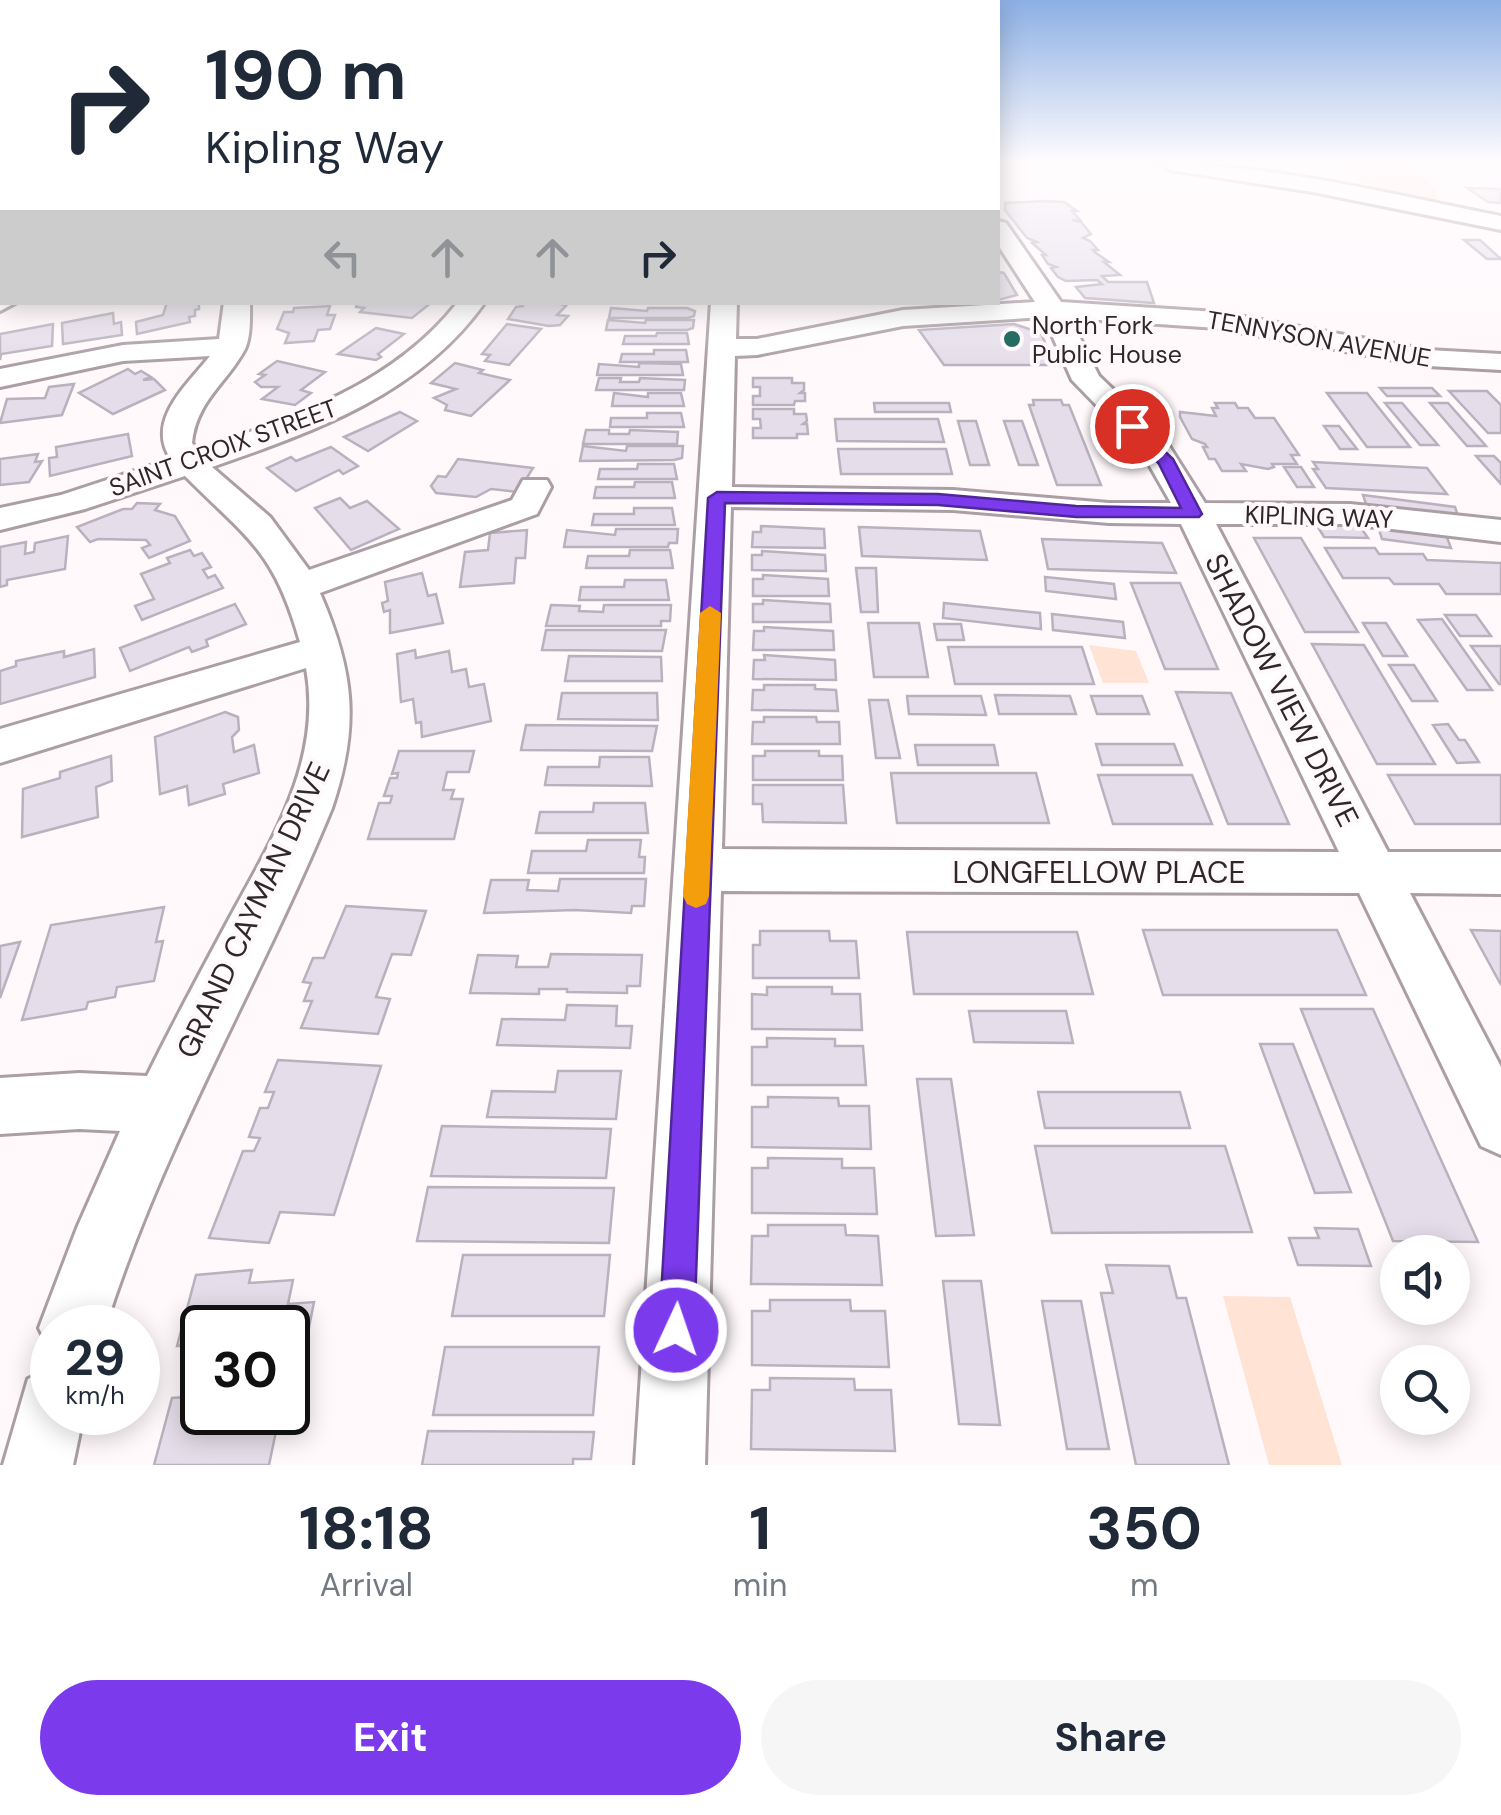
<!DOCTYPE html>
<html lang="en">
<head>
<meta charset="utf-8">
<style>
	:root { --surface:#fff; --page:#f6f6f7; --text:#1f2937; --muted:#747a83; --accent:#7c3aed }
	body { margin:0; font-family:"DM Sans",sans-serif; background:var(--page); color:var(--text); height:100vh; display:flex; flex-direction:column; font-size:38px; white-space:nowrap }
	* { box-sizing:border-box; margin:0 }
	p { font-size:32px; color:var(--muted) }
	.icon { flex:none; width:55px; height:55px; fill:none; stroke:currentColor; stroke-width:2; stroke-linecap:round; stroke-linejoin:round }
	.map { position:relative; height:1465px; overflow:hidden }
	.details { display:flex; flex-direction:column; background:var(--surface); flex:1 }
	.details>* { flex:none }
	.hud { position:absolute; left:0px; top:0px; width:1000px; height:305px; box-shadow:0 5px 25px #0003; background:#fff; color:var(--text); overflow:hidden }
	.controls { position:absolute; left:1380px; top:1235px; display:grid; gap:20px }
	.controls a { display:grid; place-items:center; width:90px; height:90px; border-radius:50%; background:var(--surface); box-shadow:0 5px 25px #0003; font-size:50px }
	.speed { position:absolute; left:30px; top:1305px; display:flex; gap:20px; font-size:50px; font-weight:700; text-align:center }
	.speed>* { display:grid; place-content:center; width:130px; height:130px; border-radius:50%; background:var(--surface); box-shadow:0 5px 25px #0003; line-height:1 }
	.speed small { font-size:25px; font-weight:400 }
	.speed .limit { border:5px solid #111; border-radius:15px; background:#fff; color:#111 }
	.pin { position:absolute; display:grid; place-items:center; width:85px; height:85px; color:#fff; margin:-42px; border:5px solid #fff; border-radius:50%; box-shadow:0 2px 10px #0007 }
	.me { position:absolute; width:110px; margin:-55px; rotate:3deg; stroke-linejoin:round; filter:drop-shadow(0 0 8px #0008) }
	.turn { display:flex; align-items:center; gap:35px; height:210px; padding:0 40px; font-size:45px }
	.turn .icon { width:130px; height:130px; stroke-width:2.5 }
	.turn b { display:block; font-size:70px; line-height:85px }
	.lanes { display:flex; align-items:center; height:95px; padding:0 40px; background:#0003; justify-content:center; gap:50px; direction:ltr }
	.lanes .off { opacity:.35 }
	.eta { display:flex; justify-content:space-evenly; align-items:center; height:170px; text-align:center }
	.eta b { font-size:60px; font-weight:700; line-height:70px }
	.primary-button { display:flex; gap:20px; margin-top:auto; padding:20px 40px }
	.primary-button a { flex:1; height:115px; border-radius:60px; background:var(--accent); color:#fff; font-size:40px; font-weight:700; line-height:115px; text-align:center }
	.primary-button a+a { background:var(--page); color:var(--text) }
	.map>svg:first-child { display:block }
	.green { fill:#ffe3d4 }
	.building { fill:#e5deea; stroke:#b9b2be; stroke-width:2.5 }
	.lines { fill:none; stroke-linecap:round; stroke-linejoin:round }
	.minor-casing { stroke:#ab9ea5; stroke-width:6 }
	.minor { fill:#fff; fill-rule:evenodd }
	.route { fill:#7c3aed; stroke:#51269a; stroke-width:2.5 }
	.slow { fill:#f59e0b }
	.poi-dot { fill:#256c62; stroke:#fff9fc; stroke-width:4 }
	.labels { text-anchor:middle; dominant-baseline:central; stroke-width:8; stroke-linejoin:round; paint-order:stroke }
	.far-poi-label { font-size:25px; fill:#2e282b; stroke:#fff9fc; text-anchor:start }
	.far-street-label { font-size:25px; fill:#2e282b; stroke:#fff9fc }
	.street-label { font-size:30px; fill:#2e282b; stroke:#fff9fc }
</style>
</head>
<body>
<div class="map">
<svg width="1501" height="1465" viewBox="0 0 1501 1465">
	<rect width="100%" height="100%" fill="#fff9fc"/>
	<g class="green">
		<path d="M1341 164H1408L1437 191 1436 202 1369 189Z"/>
		<path d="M1089 645 1136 651 1149 683H1103Z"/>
		<path d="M1223 1296 1290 1297 1342 1465H1269Z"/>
	</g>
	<g class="building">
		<path d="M1467 188 1501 189V203L1488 202Z"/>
		<path d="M1044 201 1064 202 1077 211H1072L1080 220H1072L1081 222 1091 234 1083 238 1090 241 1098 250H1093L1096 253 1109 262H1104L1120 275 1102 276 1108 282H1147L1154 303 1085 298 1076 287 1102 284 1097 280 1066 281 1058 277 1051 268 1056 267 1048 264 1042 255H1046L1032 243 1037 242 1027 238 1005 210V203Z"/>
		<path d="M1464 240H1480L1501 259H1487Z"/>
		<path d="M998 272 1004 273 1017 295 998 300Z"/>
		<path d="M167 302H199V309L195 310V316L189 317 190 322 137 334 136 322 163 315Z"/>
		<path d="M358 302H432L412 318 360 312 364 308 356 307Z"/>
		<path d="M524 302H557L566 306 557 315 568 316 560 325 549 326 508 319 516 307 524 306H520Z"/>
		<path d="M330 306 327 315H335L330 329 318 330 314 341 285 343 289 333 277 329 284 312H293L294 308Z"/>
		<path d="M611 308 647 311 648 308H687L695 311 694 316 688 318H609Z"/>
		<path d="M113 313 114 324 121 322 122 335 63 344 62 323Z"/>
		<path d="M608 320 645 323 646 320H694L693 328 687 330H606Z"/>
		<path d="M53 324 52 346 1 354 0 360V334Z"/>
		<path d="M507 324 541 329 509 365 485 361 490 355 482 354Z"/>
		<path d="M1014 324 1041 333 1054 365H944L919 330Z"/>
		<path d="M376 328 404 334 378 354 381 357 376 360 338 354Z"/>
		<path d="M657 333H687L689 344H623L625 336H656Z"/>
		<path d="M654 350H686L688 362H620L622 354H654Z"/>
		<path d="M277 361 325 372 301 390 311 393 295 405 262 399 278 387H261L255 382 265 375 259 374Z"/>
		<path d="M455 363 483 370 479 373 510 380 471 416 445 410 447 405 434 398 456 389 431 383Z"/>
		<path d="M639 363 681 364 683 375H597L599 364 639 367Z"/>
		<path d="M128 369 135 374 141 371 151 377 143 380 154 379 165 390 113 414 79 393Z"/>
		<path d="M599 378H621L620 382H639L640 378 685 380 684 390H596Z"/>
		<path d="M753 378H792V383H804V390L800 393H805V401H795L794 405H753V396H760V387H753Z"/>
		<path d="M74 384 62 415 0 423 7 399 45 398 49 387Z"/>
		<path d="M1380 388H1432L1440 396H1387Z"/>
		<path d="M1449 391H1487L1501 405V433H1488Z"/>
		<path d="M614 393 648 397V393H681L684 406H612Z"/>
		<path d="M1327 393H1367L1410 447H1367Z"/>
		<path d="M1033 400H1061L1063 405H1069L1101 485H1057L1029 405H1034Z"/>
		<path d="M874 403H949L951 412H875Z"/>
		<path d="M1215 403H1235L1238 408H1248L1255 418H1274L1299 455H1291L1297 464H1272L1274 467 1268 469 1241 464 1246 471H1222L1215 459H1209L1203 447H1207L1205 444 1192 439 1180 417V412L1216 416 1212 408H1218Z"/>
		<path d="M1385 403H1402L1438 445H1420Z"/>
		<path d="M1430 403H1448L1486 446H1467Z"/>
		<path d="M753 409H794V414H806L807 421 803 424H807L808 434H797V438H753V428H761L760 419H753Z"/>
		<path d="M400 412 417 421 368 451 344 437Z"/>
		<path d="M647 413H681L684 427H610L611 418H647Z"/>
		<path d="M835 419H938L944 442 837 441Z"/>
		<path d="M958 421H976L989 465H970Z"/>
		<path d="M1004 421H1022L1038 465H1019Z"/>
		<path d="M1324 426H1339L1357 449H1340Z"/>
		<path d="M586 430H609V434H629L630 430 678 432 677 444H583Z"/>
		<path d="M128 434 132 456 50 476 49 458 57 457 56 447Z"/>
		<path d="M583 446 626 451 627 446H683L682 458 674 460 580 461Z"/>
		<path d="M331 447 358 466 343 474 339 470 296 491 267 468 291 457 296 461Z"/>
		<path d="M838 449H946L952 474H841Z"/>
		<path d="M38 454 35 462 42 461 29 482 0 485V459Z"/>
		<path d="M1476 456H1494L1501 463V484Z"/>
		<path d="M458 459 533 468 518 492 491 489 476 497 436 493 431 486 438 476 446 477Z"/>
		<path d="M1313 462 1427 468 1447 494 1326 488 1313 469H1318Z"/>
		<path d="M638 464H674L677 479H598L600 469H637Z"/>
		<path d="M1284 467H1301L1314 487H1297Z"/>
		<path d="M635 482H672L675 498H594L596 487H634Z"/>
		<path d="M1363 495 1455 507 1459 519 1367 507Z"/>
		<path d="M340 498 350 508 367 501 399 529 351 550 315 508Z"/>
		<path d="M137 503 160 504 155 510 175 516 190 541 149 558 142 548 150 545 146 540 98 539 90 542 77 527 123 509H132Z"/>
		<path d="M634 508H672L675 525H592L594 514H634Z"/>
		<path d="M1316 524 1359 525 1368 538 1324 537Z"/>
		<path d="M761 526 824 529 825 548 752 547 753 532H761Z"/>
		<path d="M1378 526 1446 535 1451 548 1382 539Z"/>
		<path d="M859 527 980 531 987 560 862 556Z"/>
		<path d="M616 529H678L677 543H669L668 547H564L567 530 615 535Z"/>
		<path d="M527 530 525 558H516L514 583 460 587 465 552 488 550 490 533Z"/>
		<path d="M68 536 65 569 7 580V585L0 587V547L26 542 25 554 34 552 35 543Z"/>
		<path d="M1254 538H1301L1358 632H1305Z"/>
		<path d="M1042 539 1162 543 1176 573 1048 569Z"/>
		<path d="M1325 548H1375L1379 554H1423L1427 560 1501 563V594H1446L1439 584H1394L1389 578H1343Z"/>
		<path d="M190 550 194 556 202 553 211 567 203 570 208 578 215 575 223 588 142 620 135 606 154 599 141 574 170 563 167 558Z"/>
		<path d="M630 550H670L673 568H586L588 556H629Z"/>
		<path d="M762 551 825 555 826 571 752 570V555H762Z"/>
		<path d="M856 568H876L878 612H861Z"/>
		<path d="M422 573 428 596 436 594 443 623 390 633V610L384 612 382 603 388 601 385 582Z"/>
		<path d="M763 575 828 579 829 596H753V579H763Z"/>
		<path d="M1045 577 1114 584 1116 599 1046 591Z"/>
		<path d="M625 580H666L669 600H579L581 587H624Z"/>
		<path d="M1131 583H1180L1218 669H1165Z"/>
		<path d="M763 600 830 604 831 622H753V604H763Z"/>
		<path d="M944 603 1040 613 1041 629 943 618Z"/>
		<path d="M235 604 246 624 206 640 208 646 192 652 189 647 130 671 120 648Z"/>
		<path d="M551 605 580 606 579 611 603 612 604 605H671L670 621H661V626H546Z"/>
		<path d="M1052 614 1123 622 1125 638 1053 630Z"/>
		<path d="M1445 615H1476L1491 636H1460Z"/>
		<path d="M1442 619 1492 690H1467L1418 620Z"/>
		<path d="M868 623H919L928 677H874Z"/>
		<path d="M1363 623H1386L1407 656H1383Z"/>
		<path d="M934 624H961L964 640H937Z"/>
		<path d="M764 627 833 631 834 650H753L754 631H764Z"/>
		<path d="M546 630H666L662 651 542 650Z"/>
		<path d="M1312 644 1364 645 1435 764H1377Z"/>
		<path d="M1471 646H1501V684H1499Z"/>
		<path d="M948 647H1082L1094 684H955Z"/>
		<path d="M94 649 95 677 0 704V671L16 666V661L64 651V657Z"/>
		<path d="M415 650 416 658 449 651 452 672 466 669 469 687 484 684 491 721 422 737 421 722 416 723 413 699 401 702 397 654Z"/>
		<path d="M764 655 835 660 836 680 753 679 754 660H765Z"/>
		<path d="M569 656 661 657 662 681H565Z"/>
		<path d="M1389 665H1414L1437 701H1412Z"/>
		<path d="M764 685H815V689L836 690 838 711 752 710 753 690H764Z"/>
		<path d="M1176 692 1231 693 1289 824H1228Z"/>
		<path d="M562 693H657L658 720 558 719Z"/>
		<path d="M995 695 1070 696 1076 714H999Z"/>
		<path d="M907 696H981L986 715 909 714Z"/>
		<path d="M1091 696H1142L1149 714H1097Z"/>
		<path d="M869 700H888L900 758H876Z"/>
		<path d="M225 712 238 717 239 730 232 737 234 752 254 745 259 773 223 784 225 794 189 805 187 786 160 794 155 737Z"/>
		<path d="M764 717H816L817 722H839L840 744H752L753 722H764Z"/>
		<path d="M1448 724 1459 740H1465L1479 762 1457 763 1433 725Z"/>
		<path d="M526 725 657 726 652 751 521 750Z"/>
		<path d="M1096 744H1174L1182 765H1102Z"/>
		<path d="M915 745H994L998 765H918Z"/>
		<path d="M399 751H474L469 772H447L443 790H454L451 799H463L454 839H368L379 803H390L392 796H384L390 778H397L398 773 392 774Z"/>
		<path d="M765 751H819V756H842L843 780H753V756H765Z"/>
		<path d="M111 756 112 781 96 787 98 817 22 837 23 789 60 778V772Z"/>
		<path d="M600 757H649L652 786 545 785 548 767H599Z"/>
		<path d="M891 773H1036L1049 823H897Z"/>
		<path d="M1098 775H1192L1212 824H1113Z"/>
		<path d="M1388 775H1501V824H1415Z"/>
		<path d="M753 785H843L846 823 763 822 762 804H753Z"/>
		<path d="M594 803H645L648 833H536L540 812H593Z"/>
		<path d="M588 840H641L639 857H645L644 873H528L532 851H586Z"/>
		<path d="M560 879H646L644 906H632L631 913 575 910 484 913 491 880H529L527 890 558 891Z"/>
		<path d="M346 906 426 911 411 955 392 954 376 997 390 999 378 1034 301 1028 312 1001H304L311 983 303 982 313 958H324Z"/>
		<path d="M164 907 156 942 163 941 154 981 117 987 115 997 88 1002 86 1009 22 1020 51 925Z"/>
		<path d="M1143 930H1337L1366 995H1163Z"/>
		<path d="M1471 930 1501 931V985Z"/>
		<path d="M760 931H829L830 941H856L859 978H753V945H760Z"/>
		<path d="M907 932H1077L1093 994H914Z"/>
		<path d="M20 942 0 998V946Z"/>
		<path d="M551 954 642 955 640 986H627V993L567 992V989H539V994L470 993 478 955 518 956 516 967H548Z"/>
		<path d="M767 987H832V994H860L862 1030 752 1029V994L767 995Z"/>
		<path d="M567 1005 617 1006 616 1026H632L630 1048 497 1045 502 1019 565 1020Z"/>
		<path d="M1301 1009H1373L1478 1242 1393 1241Z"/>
		<path d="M969 1011H1066L1073 1043 974 1042Z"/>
		<path d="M767 1038 835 1039V1046H863L866 1085H752V1047H767Z"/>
		<path d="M1260 1044H1293L1351 1192 1315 1193Z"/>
		<path d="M278 1060 381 1066 334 1215 280 1212 269 1243 209 1238 243 1151H254L260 1138 249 1137 260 1108H268L274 1092H265Z"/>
		<path d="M558 1071H621L616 1119 487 1117 492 1091 555 1092Z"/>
		<path d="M917 1079H951L974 1235 936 1236Z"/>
		<path d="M1038 1092H1180L1190 1128H1045Z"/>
		<path d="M768 1097 838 1098 839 1106H869L871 1149 752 1147V1107H768Z"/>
		<path d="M442 1126 611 1129 606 1178 431 1176Z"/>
		<path d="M1035 1146H1225L1252 1232 1052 1233Z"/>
		<path d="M768 1158 842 1159V1168H874L877 1214 752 1213V1168H768Z"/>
		<path d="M428 1187 614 1188 609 1243 417 1241Z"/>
		<path d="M768 1225H845L846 1235 878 1236 882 1285 751 1284 752 1236H768Z"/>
		<path d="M1315 1228 1358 1229 1371 1266 1298 1265 1289 1238H1319Z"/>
		<path d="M463 1255H610L604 1316H452Z"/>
		<path d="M1106 1265 1169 1266 1177 1298H1186L1229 1465H1136L1101 1293H1113Z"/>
		<path d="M252 1270 249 1283 293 1280 288 1304 314 1302 293 1408 288 1409V1328H202V1412H280L269 1465H154L172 1398 186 1397 199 1344 177 1346 196 1275Z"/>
		<path d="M943 1281H981L1000 1425 959 1424Z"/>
		<path d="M770 1300H850L851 1311H885L889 1367 752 1365V1311H770Z"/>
		<path d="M1042 1301H1081L1109 1449H1067Z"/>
		<path d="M445 1347H599L593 1415H433Z"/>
		<path d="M770 1378 854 1379 855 1390H891L895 1451 751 1449 752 1390H770Z"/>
		<path d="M428 1431 594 1432 591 1459H573V1465H422Z"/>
	</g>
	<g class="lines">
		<g class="minor-casing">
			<g id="minor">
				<path d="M1160 164C1275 164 1389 194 1501 216V230L1313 192 1170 170Z"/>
				<rect x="0" y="176" width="2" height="12"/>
				<path d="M998 221 1006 223 1061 302 1217 312 1428 350 1501 354V370L1428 366 1217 328 1070 318 1099 376 1164 438 1205 503 1350 504 1501 520V542L1350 524H1216L1388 852H1501V894L1410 893 1501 1067V1155L1481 1146 1359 893 721 891 705 1465H635L711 302H737L736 339H757L903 310 1035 302 998 245ZM1044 317 1072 380 1142 452 1171 503H1109L953 490 732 487 735 356 757 355 903 326ZM731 507 953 510 1109 523 1181 524 1339 852 722 849Z"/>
				<rect x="0" y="232" width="2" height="14"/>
				<path d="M0 295 2 302H17L0 311Z"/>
				<path d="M224 302H250C250 317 251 336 245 349 227 383 196 401 192 443L197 450C293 418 393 385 458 302H485C419 395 315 431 212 467L270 517 309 570 512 500 523 480H547L551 487 537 514 320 593C354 672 360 725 332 808 260 983 162 1146 105 1328H52V1353L39 1328 77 1228 120 1131 79 1129 0 1134V1078L79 1073 147 1076C173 1023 201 971 229 919 271 841 323 761 306 668L0 763V729L300 642C274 550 248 539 185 476L85 509 0 530V508L61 495 171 459C145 421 187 385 210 356L123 361 0 387V369L123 345 219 339Z"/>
				<path d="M52 1369V1412H84L73 1465H3L28 1379Z"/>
			</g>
		</g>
		<use href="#minor" class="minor"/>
	</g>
	<linearGradient id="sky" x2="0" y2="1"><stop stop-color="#8cafe4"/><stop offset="0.44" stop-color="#fffcfe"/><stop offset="1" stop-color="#fffcfe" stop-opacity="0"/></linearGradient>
	<rect width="1501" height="369" fill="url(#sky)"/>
	<path class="route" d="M1132 421 1173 459 1202 514 1199 517H1076L938 505 725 503 694 1330 689 1342 676 1347 664 1342 659 1330 708 498 717 492 938 494 1076 506 1181 508 1159 464 1124 426Z"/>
	<path class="slow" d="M710 606 721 613 709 896 706 904 696 908 687 904 683 896 700 613Z"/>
	<circle class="poi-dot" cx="1012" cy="339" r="10"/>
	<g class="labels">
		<g class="far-poi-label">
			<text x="1032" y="325">North Fork<tspan x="1032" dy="29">Public House</tspan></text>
		</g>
		<g class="far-street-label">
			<text transform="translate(1319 339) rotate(10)">TENNYSON AVENUE</text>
			<text transform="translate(223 448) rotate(-20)">SAINT CROIX STREET</text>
			<text transform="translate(1319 517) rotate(2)">KIPLING WAY</text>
		</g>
		<g class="street-label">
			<text transform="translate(1282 690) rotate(63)">SHADOW VIEW DRIVE</text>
			<text x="1099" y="872">LONGFELLOW PLACE</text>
			<text transform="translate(253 910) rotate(-65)">GRAND CAYMAN DRIVE</text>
		</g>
	</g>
</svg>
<div class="controls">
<a><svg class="icon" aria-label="sound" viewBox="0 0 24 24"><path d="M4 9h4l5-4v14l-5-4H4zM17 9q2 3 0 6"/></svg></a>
<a><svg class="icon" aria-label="search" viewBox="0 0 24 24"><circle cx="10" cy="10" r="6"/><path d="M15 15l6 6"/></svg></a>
</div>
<div class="speed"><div>29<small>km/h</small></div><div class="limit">30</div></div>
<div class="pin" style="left:1132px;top:426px;background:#d93025"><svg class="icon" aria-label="arrive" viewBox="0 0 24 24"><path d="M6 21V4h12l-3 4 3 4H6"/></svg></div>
<svg class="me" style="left:676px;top:1330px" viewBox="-20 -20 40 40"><circle r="17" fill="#7c3aed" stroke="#fff" stroke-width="3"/><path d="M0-11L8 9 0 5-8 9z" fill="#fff"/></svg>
<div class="hud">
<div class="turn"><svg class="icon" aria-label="right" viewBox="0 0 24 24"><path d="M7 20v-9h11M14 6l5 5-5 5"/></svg><div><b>190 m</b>Kipling Way</div></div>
<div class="lanes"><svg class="icon off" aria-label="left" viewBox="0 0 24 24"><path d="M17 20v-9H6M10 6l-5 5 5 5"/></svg><svg class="icon off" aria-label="ahead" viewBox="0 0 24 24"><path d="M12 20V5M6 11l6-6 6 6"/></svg><svg class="icon off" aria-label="ahead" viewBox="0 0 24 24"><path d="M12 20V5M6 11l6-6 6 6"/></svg><svg class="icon" aria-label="right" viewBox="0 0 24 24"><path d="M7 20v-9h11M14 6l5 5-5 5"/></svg></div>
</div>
</div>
<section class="details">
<div class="eta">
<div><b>18:18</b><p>Arrival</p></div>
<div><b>1</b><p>min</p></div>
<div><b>350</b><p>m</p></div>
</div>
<div class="primary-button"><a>Exit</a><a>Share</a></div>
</section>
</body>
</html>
